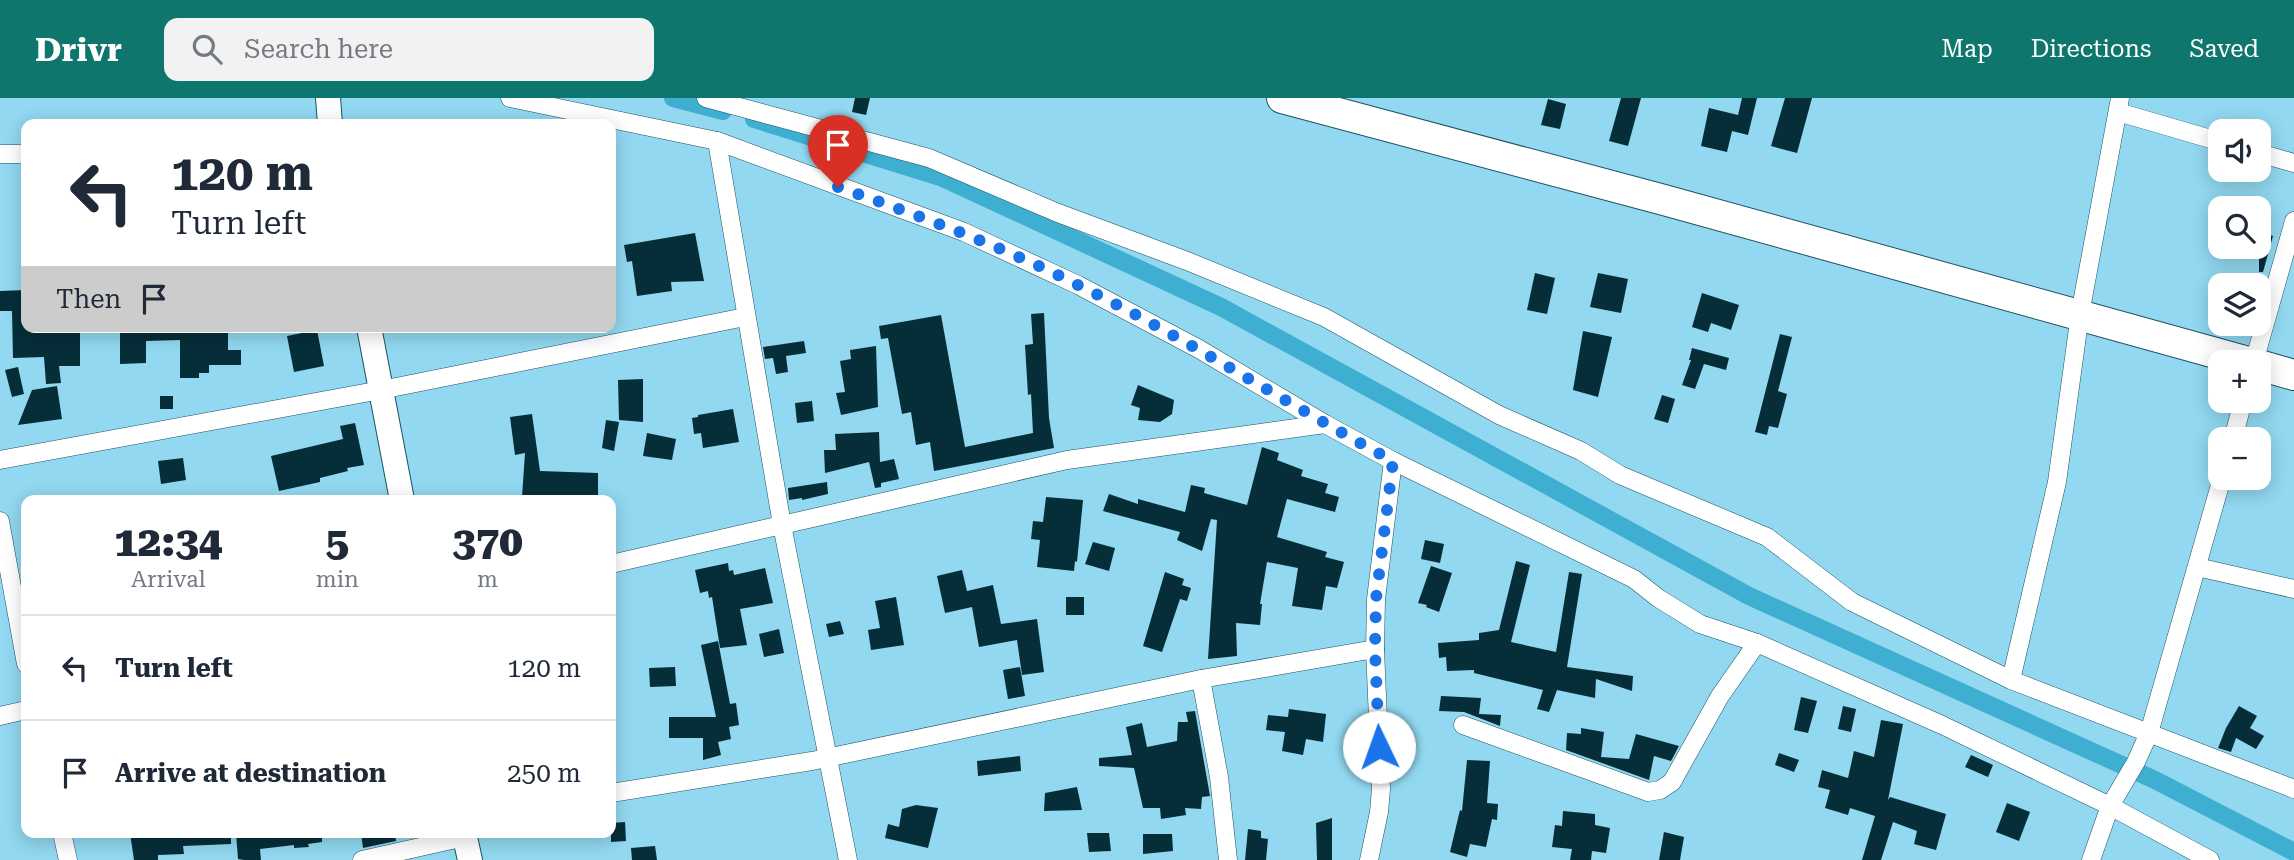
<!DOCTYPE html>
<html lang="en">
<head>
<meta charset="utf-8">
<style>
	:root { --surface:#fff; --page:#f2f2f3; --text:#1f2937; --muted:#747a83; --line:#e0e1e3; --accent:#0f766e }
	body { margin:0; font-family:"Roboto Serif",serif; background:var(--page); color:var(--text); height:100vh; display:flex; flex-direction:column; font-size:26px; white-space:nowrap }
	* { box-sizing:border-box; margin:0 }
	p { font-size:23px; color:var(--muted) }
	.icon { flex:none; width:38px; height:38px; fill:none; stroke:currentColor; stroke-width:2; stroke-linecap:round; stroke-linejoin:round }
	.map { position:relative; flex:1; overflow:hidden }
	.sheet { position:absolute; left:21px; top:397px; width:595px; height:343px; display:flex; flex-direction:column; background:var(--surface); border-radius:14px; box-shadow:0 4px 18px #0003 }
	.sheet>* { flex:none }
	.guide { position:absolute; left:21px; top:21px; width:595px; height:214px; border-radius:14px; box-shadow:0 4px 18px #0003; background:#fff; color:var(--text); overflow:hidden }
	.fabs { position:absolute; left:2208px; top:21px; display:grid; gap:14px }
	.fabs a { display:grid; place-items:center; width:63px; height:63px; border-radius:14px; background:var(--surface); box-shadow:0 4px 18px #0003; font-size:35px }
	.pin { position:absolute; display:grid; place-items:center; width:60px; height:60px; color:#fff; margin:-72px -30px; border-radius:50% 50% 50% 0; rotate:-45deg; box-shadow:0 0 7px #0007 }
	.pin .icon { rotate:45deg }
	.me { position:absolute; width:77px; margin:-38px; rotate:357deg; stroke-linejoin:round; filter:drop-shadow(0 0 5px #0008) }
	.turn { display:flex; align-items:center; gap:24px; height:147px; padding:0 35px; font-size:32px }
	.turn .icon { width:91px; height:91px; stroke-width:2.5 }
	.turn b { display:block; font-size:49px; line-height:60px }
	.then { display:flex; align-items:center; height:66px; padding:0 35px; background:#0003; gap:14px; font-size:26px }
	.eta { display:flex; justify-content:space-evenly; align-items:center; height:119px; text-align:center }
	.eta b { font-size:42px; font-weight:800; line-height:49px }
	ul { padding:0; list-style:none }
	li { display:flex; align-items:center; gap:21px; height:105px; padding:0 35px; border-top:2px solid var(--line) }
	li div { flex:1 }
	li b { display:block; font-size:26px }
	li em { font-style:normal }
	header { display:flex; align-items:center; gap:42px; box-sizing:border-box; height:98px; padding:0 35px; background:var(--accent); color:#fff }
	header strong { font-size:33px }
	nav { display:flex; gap:38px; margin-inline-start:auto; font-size:24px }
	.search { width:490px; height:63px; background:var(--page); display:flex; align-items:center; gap:18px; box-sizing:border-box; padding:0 24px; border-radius:14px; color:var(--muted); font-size:26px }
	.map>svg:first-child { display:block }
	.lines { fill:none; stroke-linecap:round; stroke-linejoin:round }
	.canal { stroke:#3eafd0; stroke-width:18 }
	.building { fill:#062e39 }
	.street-casing { stroke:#1c5263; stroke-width:19 }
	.secondary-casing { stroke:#1c5263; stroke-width:26 }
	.highway-casing { stroke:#1c5263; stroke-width:32 }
	.street { stroke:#fff; stroke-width:18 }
	.secondary { stroke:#fff; stroke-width:24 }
	.highway { stroke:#fff; stroke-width:30 }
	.route { stroke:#1a73e8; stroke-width:12; stroke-dasharray:0 21.6 }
</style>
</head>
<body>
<header>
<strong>Drivr</strong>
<div class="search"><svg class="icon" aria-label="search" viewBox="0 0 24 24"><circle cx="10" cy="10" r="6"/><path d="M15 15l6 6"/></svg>Search here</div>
<nav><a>Map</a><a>Directions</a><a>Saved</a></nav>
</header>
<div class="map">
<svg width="2294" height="762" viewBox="0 0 2294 762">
	<rect width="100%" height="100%" fill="#91d8f0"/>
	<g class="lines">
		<g class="canal">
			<path d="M673 0 723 13"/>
			<path d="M754 21 943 80 1221 209 1749 498 2155 682 2294 754"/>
		</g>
	</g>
	<g class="building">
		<path d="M855 0H870L866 17 852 14Z"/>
		<path d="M1621 0H1641L1628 48 1609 43Z"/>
		<path d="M1742 0H1757L1748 37 1732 33 1727 54 1701 48 1709 10 1738 17Z"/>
		<path d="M1785 0H1812L1797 55 1771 48Z"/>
		<path d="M1548 1 1566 6 1560 31 1541 27Z"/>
		<path d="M2259 134 2273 138 2263 174H2259Z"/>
		<path d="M695 135 704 183 671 184 672 193 637 198 632 163 627 164 624 147Z"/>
		<path d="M1535 175 1555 180 1547 216 1527 212Z"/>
		<path d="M1598 175 1628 181 1621 215 1590 209Z"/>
		<path d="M26 192V229H80V268H59L61 285 46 286 44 259 13 260 12 213H0V193Z"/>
		<path d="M1702 195 1739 207 1731 232 1711 225 1708 234 1692 229Z"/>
		<path d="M1044 215 1049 320 1054 350 934 373 930 344 916 347 911 314 902 316 888 240 881 241 879 228 941 217 965 349 1033 335 1031 296 1028 297 1025 247 1033 246 1031 216Z"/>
		<path d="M120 229H197V233L228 234V252H241V267H209V275H199V280H180V242L146 243V265L120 266Z"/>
		<path d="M317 232 324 268 294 274 287 238Z"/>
		<path d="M1583 233 1612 239 1598 299 1573 292Z"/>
		<path d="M1780 236 1792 239 1778 293 1787 296 1778 330 1769 328 1767 337 1755 334Z"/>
		<path d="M804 243 806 255 786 258 788 274 776 276 773 260 765 261 763 249Z"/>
		<path d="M876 248 878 309 841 317 836 295 845 294 840 263 851 261 850 252Z"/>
		<path d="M1692 250 1729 260 1726 272 1704 266 1695 291 1682 287 1691 262H1689Z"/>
		<path d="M18 269 24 296 12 299 5 272Z"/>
		<path d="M643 281V324L619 322 618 282Z"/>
		<path d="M1138 287 1174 302 1172 316 1160 324 1138 322 1140 310 1131 307Z"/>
		<path d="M57 288 62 321 18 327 32 292Z"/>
		<path d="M1662 297 1675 301 1668 325 1654 321Z"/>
		<rect x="160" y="298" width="13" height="13"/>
		<path d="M812 303 814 323 797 325 795 305Z"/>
		<path d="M733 311 739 344 703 350 701 335 694 336 692 320 698 319V317Z"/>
		<path d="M532 316 540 373 598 375V402L522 399 525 355 515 357 510 319Z"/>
		<path d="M606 322 619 324 614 353 602 350Z"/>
		<path d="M355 325 364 367 347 370 348 373 320 380V384L279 393 271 358 343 341 340 328Z"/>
		<path d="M879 334 880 364 894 361 899 381 881 385V389L875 390 869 364 825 375 824 352H836L835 336Z"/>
		<path d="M647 335 676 341 672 362 643 358Z"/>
		<path d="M1262 349 1279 355 1277 362 1303 372 1301 378 1328 386 1325 395 1339 399 1335 414 1287 401 1277 439 1327 454 1325 459 1344 464 1337 490 1326 488 1322 512 1292 508 1298 470 1267 464 1260 506H1262L1260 527 1236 525 1237 558 1208 561 1217 422 1211 421 1202 453 1177 442 1180 434 1103 413 1109 396 1138 406V401L1185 414 1191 387 1205 390 1204 395 1247 407Z"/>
		<path d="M183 360 186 382 161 386 158 363Z"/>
		<path d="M827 384 828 396 802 402V400L789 402 788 390Z"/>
		<path d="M1046 399 1083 402 1077 464 1075 463 1074 473 1037 469 1040 442 1031 441 1033 423 1043 424Z"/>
		<path d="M1425 442 1444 446 1440 465 1421 461Z"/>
		<path d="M1093 444 1115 450 1109 473 1085 466Z"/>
		<path d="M1516 463 1530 467 1511 544 1556 554 1569 474 1582 476 1567 569 1633 578 1632 593 1596 581 1595 600 1557 592 1549 614 1537 611 1543 592 1474 575V572L1447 573 1446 559 1439 560 1438 545 1479 542V535L1499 532Z"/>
		<path d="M728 465 729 473 733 472 734 477 765 470 773 505 740 511 747 547 720 550 712 499 709 500 708 493 700 495 695 472Z"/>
		<path d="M1431 468 1452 475 1439 514 1426 509 1427 507 1418 505Z"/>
		<path d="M962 472 967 493 993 487 1001 526 1037 521 1044 574 1022 577 1017 542 979 549 972 509 945 515 937 478Z"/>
		<path d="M1165 474 1184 481 1182 487 1191 490 1187 503 1180 501 1162 554 1143 548Z"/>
		<path d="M896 499 904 547 871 552 868 532 880 530 875 503Z"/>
		<rect x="1066" y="499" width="18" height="18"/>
		<path d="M840 523 844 536 829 539 826 526Z"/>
		<path d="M779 531 784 555 764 559 759 536Z"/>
		<path d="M718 543 730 606 736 605 739 627 729 629 731 641 718 644 721 657 703 662V640H669V619H716L701 547Z"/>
		<path d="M675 569 676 588 650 589 649 570Z"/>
		<path d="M1020 569 1025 598 1008 601 1003 572Z"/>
		<path d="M1441 598 1481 600 1479 616 1501 617 1500 628 1464 614 1439 613Z"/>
		<path d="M1801 599 1817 603 1808 635 1794 632Z"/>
		<path d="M1843 608 1856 611 1851 634 1838 631Z"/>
		<path d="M2239 608 2257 618 2250 630 2264 638 2256 651 2236 640 2231 654 2218 650 2226 630Z"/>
		<path d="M1289 611 1326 616 1323 644 1306 641 1303 657 1282 653 1285 634 1266 632 1268 617 1288 619Z"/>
		<path d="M1195 613 1210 698 1202 699 1201 711 1185 710 1186 717 1161 721 1160 710H1143L1134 670 1099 668V660L1132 657 1126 629 1142 625 1147 649 1177 643 1178 624H1188L1186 614Z"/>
		<path d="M1881 622 1903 626 1888 702 1890 699 1946 716 1936 752 1914 746 1917 733 1893 724 1881 762H1862L1875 718 1850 710 1848 717 1825 710 1830 692 1818 689 1822 672 1848 680 1854 653 1874 659Z"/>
		<path d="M1581 630 1604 634 1601 659 1629 661 1636 636 1679 648 1671 663 1654 658 1649 682 1566 652 1567 635 1581 636Z"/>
		<path d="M1779 655 1799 662 1794 674 1775 667Z"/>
		<path d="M1971 657 1993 667 1988 679 1965 669Z"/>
		<path d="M1020 658 1021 673 978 678 977 663Z"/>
		<path d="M1467 662 1490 663 1487 705 1498 706 1497 722 1492 721 1486 749 1470 746 1467 759 1450 754 1460 712 1462 713Z"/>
		<path d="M1077 689 1082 712 1044 713 1045 695Z"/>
		<path d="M2007 705 2030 714 2019 743 1996 734Z"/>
		<path d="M916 707 938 710 928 750 885 740 888 726 899 729 902 711Z"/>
		<path d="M1563 713 1595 716V727L1610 730 1606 755 1592 753 1591 762H1570L1572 751 1552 749 1555 727 1562 728Z"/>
		<path d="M1332 720V762H1317L1316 725Z"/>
		<path d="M625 724 626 743 611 744V725Z"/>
		<path d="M1248 731 1261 733V740L1268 741 1266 762H1245Z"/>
		<path d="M1664 734 1684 739 1680 762H1659Z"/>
		<path d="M130 735H231V746L183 748 184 756 158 757V762H134Z"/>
		<path d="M236 735H322V744L308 746 309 749 294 750V747L260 751 261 762H244L238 761Z"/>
		<path d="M361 735H395L396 743 363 750Z"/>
		<path d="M1087 735H1109L1111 753 1089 754Z"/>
		<path d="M1143 736H1172L1173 753 1143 756Z"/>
		<path d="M655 748 657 762H632L631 750Z"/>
	</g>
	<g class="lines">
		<g class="street-casing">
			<g id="street">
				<path d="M510 0 717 43 964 134 1078 187 1199 251 1325 326 1393 363 1634 481 1658 500 1700 526 1757 545 1942 627 2110 708 2210 762"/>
				<path d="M706 0 929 60 1058 115 1187 163 1324 219 1499 317 1581 353 1620 377 1767 439 1852 504 2011 582 2294 691"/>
				<path d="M2118 14 2221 44"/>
				<path d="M717 43 782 427 848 762"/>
				<path d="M2259 55 2294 65"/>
				<path d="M0 56H26"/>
				<path d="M2254 264 2294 123"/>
				<path d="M2233 341 2243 303"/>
				<path d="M0 362 381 292 745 219"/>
				<path d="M0 423 26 566"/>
				<path d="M611 466 1067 362 1325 326"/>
				<path d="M2197 469 2294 491"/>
				<path d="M1201 581 1219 679 1228 762"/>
				<path d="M2011 582 2057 384 2080 216 2120 0"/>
				<path d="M0 618 26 612"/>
				<path d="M1463 627 1648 694 1660 692 1672 684 1720 598 1757 545"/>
				<path d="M611 695 812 663 1201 581 1375 551"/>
				<path d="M62 735 68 762"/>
				<path d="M362 762 465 739"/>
				<path d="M1369 762 1379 714 1381 691 1375 551 1376 501 1393 363"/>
				<path d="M2091 762 2110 708 2136 664 2149 635 2222 380"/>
			</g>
		</g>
		<g class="secondary-casing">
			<g id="secondary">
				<path d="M328 0 330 26"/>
				<path d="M369 229 402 402"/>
				<path d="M464 735 470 762"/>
			</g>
		</g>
		<g class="highway-casing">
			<g id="highway">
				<path d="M1282 0 1664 102 2248 264"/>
				<path d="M2259 267 2294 277"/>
			</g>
		</g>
		<use href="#street" class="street"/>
		<use href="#secondary" class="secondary"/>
		<use href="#highway" class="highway"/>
	</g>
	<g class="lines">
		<path class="route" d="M838 89C920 118 1001 148 1078 187 1186 240 1287 306 1393 363L1376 501 1375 551 1379 649"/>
	</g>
</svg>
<div class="fabs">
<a><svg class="icon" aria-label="sound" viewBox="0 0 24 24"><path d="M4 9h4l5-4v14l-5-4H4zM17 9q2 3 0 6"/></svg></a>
<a><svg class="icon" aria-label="search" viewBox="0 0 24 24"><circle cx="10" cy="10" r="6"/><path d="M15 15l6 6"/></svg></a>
<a><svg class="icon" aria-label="layers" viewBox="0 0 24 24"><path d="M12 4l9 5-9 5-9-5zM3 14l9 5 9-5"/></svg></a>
<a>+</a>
<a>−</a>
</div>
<div class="pin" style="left:838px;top:89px;background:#d93025"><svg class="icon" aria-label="arrive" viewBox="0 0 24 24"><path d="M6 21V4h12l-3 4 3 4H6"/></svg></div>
<svg class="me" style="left:1379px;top:649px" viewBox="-20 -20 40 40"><circle r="19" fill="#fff"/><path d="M0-13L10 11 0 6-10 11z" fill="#1a73e8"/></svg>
<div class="guide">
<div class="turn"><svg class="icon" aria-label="left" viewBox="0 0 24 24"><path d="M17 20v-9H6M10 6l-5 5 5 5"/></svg><div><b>120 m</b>Turn left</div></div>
<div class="then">Then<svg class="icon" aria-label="arrive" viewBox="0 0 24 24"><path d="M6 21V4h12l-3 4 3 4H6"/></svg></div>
</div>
<section class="sheet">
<div class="eta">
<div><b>12:34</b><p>Arrival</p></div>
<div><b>5</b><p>min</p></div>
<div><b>370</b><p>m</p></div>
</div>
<ul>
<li><svg class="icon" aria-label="left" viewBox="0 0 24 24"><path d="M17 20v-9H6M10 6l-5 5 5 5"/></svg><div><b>Turn left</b></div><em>120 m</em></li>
<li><svg class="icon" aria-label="arrive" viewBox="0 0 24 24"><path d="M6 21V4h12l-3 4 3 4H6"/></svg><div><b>Arrive at destination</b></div><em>250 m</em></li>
</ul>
</section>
</div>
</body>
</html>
